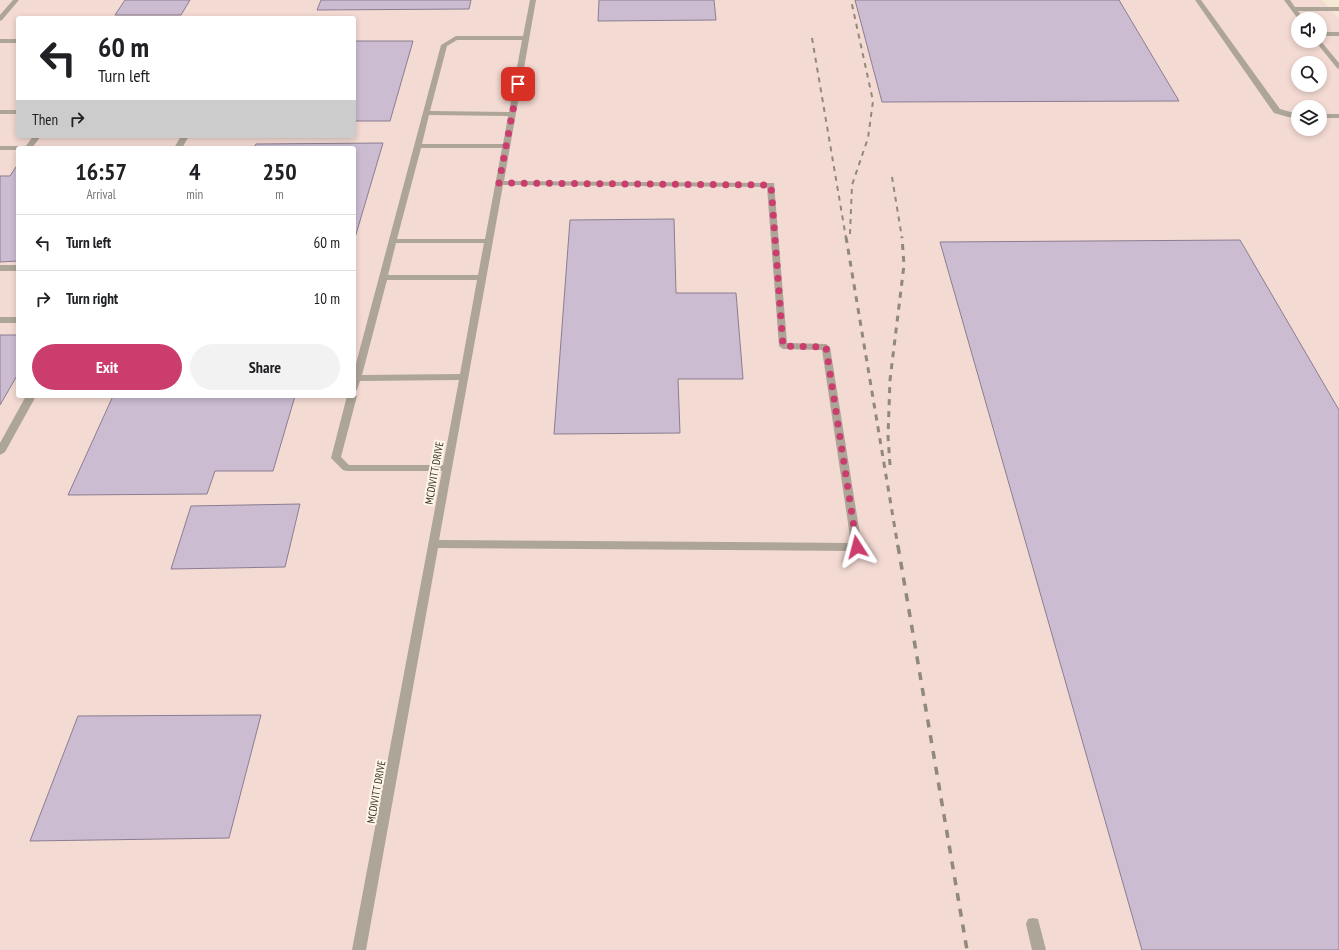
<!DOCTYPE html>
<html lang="en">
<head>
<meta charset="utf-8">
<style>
	:root { --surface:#fff; --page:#f2f2f2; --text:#202124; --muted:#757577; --line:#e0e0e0; --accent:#ca3d6d }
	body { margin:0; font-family:"PT Sans Narrow",sans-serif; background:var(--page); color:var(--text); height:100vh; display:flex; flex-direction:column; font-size:15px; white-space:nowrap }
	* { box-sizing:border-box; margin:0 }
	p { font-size:13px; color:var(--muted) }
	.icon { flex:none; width:22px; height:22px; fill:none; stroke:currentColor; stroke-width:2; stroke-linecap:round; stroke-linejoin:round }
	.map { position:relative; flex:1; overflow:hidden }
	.side { position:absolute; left:16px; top:146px; width:340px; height:252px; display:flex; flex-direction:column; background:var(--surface); border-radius:4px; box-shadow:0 2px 6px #0003 }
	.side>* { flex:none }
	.hud { position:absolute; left:16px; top:16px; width:340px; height:122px; border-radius:4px; box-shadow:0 2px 6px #0003; background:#fff; color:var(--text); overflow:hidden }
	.controls { position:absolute; left:1291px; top:12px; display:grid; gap:8px }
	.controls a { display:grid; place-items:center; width:36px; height:36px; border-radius:50%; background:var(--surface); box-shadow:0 2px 6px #0003; font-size:20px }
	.pin { position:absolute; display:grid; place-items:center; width:34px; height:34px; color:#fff; margin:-17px; border-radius:8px; box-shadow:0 2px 6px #0006 }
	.me { position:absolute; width:44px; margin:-22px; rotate:351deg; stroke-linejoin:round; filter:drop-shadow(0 0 3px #0008) }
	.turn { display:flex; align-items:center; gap:14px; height:84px; padding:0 16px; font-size:18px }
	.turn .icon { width:52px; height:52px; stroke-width:2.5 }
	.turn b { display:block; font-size:28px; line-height:34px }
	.then { display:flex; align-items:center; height:38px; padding:0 16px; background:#0003; gap:8px; font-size:15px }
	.eta { display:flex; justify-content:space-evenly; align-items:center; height:68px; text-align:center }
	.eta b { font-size:24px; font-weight:800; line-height:28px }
	.primary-button { display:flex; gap:8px; margin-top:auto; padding:8px 16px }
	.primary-button a { flex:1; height:46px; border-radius:24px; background:var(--accent); color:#fff; font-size:16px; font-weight:800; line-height:46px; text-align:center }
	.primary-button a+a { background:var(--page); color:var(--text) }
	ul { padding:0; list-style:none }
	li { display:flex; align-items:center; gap:12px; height:56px; padding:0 16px; border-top:1px solid var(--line) }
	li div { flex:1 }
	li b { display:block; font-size:15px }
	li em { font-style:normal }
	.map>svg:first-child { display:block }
	.industrial { fill:#f3dad3; fill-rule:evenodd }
	.building { fill:#cbbcd1; stroke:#8b7d90 }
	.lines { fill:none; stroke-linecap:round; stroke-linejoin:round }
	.minor { fill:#ada598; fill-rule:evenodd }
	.rail-far2 { stroke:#91897a; stroke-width:2; stroke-dasharray:5 5; stroke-linecap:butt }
	.rail-far1 { stroke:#91897a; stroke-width:3; stroke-dasharray:6 6; stroke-linecap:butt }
	.rail { stroke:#91897a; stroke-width:3.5; stroke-dasharray:8 8; stroke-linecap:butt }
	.route { stroke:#ca3d6d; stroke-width:7; stroke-dasharray:0 12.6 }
	.labels { text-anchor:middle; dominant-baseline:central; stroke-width:4; stroke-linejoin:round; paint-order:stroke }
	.street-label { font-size:11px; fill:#3a352d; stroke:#fef7e9 }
</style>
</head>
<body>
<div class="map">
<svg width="1339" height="950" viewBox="0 0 1339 950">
	<rect width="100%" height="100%" fill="#f4e9d2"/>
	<path class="industrial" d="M0 0H1322L1339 19V950H0ZM18 18H354V136H18ZM1298 19H1320V41H1298ZM1298 63H1320V85H1298ZM1298 107H1320V129H1298ZM18 148H354V396H18Z"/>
	<g class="building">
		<path d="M125 0H190L181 15H115Z"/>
		<path d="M321 0H471L469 9 317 10Z"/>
		<path d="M599 0H714L716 20 598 21Z"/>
		<path d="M855 0H1119L1179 101 882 102Z"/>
		<path d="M354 41H413L390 121H354Z"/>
		<path d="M383 143 354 241V148H254L256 144Z"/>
		<path d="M18 164V261L0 262V176H10Z"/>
		<path d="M674 219 676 293H736L743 379H678L680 433 554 434 570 220Z"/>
		<path d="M1240 240 1339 410V950H1142L940 242Z"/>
		<path d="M0 335H18V374L0 405Z"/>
		<path d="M113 396H295L273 471H215L207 494 68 495Z"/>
		<path d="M300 504 285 567 171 569 191 506Z"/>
		<path d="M261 715 229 838 30 841 78 716Z"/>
	</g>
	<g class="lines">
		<g class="minor">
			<path d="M13 0H19L2 20 0 21V15Z"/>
			<path d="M530 0H536L504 181 774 183 787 343 826 344 830 347 862 547 861 550 857 551 438 548 366 950H352L442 471H347L343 470 331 458 347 396H354V393L357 396 341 457 349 465H443L459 380 360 381 357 390 354 391V371L441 45 456 36H523ZM457 40H522L509 112 430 111 447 46ZM429 115 508 116 503 144H422ZM421 148H502L485 239H397ZM503 185 767 187 779 346 783 349 822 350 851 543 439 540ZM396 243H484L478 275H388ZM387 280H477L460 374 362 375Z"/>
			<path d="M1195 0H1201L1280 109 1298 114V118L1288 117 1274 113Z"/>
			<path d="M1284 0H1290L1295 7H1339V11H1298L1304 19H1298Z"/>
			<rect x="1320" y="32" width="19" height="4"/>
			<rect x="0" y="39" width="18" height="4"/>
			<path d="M1320 40 1339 63V69L1337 68 1315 41H1320Z"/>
			<rect x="0" y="110" width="18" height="4"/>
			<rect x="1320" y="114" width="19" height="4"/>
			<path d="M33 136H41L32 148H18V150H0V146H26Z"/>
			<path d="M181 136H189L182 148H174Z"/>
			<rect x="0" y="265" width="18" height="6"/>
			<rect x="0" y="317" width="18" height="6"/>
			<path d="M26 396H36L5 452 0 455V443Z"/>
			<path d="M1033 918 1038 919 1046 950H1032L1026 924 1028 919Z"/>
		</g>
		<g class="rail-far2">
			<path d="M812 38 846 238"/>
			<path d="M892 177 902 238"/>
			<path d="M850 234 852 185 868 138 873 101 851 0"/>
		</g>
		<g class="rail-far1">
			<path d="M846 237 898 547"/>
			<path d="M890 465 888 436 890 380 904 265 902 237"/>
		</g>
		<path class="rail" d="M898 546 967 950"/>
	</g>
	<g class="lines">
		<path class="route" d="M518 84 499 183 771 185 783 346 826 347 857 547"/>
	</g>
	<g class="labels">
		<g class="street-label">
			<text transform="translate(434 473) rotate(-80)">MCDIVITT DRIVE</text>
			<text transform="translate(376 792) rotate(-80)">MCDIVITT DRIVE</text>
		</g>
	</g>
</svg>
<div class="controls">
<a><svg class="icon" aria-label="sound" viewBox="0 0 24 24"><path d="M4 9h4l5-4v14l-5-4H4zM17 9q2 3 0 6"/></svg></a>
<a><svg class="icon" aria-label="search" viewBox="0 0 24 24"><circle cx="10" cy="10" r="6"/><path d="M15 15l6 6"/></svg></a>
<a><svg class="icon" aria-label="layers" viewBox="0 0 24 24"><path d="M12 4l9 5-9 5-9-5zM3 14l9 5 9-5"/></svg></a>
</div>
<div class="pin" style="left:518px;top:84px;background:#d93025"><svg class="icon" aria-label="arrive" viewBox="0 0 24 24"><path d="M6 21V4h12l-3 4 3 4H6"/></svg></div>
<svg class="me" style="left:857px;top:547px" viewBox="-20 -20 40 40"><path d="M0-17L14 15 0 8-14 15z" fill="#ca3d6d" stroke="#fff" stroke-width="4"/></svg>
<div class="hud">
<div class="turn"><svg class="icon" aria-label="left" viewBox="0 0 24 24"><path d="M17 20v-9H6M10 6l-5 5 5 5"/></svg><div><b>60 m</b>Turn left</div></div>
<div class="then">Then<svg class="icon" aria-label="right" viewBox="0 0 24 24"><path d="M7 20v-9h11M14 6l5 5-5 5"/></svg></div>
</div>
<section class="side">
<div class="eta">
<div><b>16:57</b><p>Arrival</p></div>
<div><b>4</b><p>min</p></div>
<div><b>250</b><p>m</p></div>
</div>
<ul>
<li><svg class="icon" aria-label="left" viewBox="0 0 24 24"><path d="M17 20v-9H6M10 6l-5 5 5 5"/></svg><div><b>Turn left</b></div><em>60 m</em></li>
<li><svg class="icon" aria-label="right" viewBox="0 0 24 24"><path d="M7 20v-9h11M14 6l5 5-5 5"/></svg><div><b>Turn right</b></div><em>10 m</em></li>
</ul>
<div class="primary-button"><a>Exit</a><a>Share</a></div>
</section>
</div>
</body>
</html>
